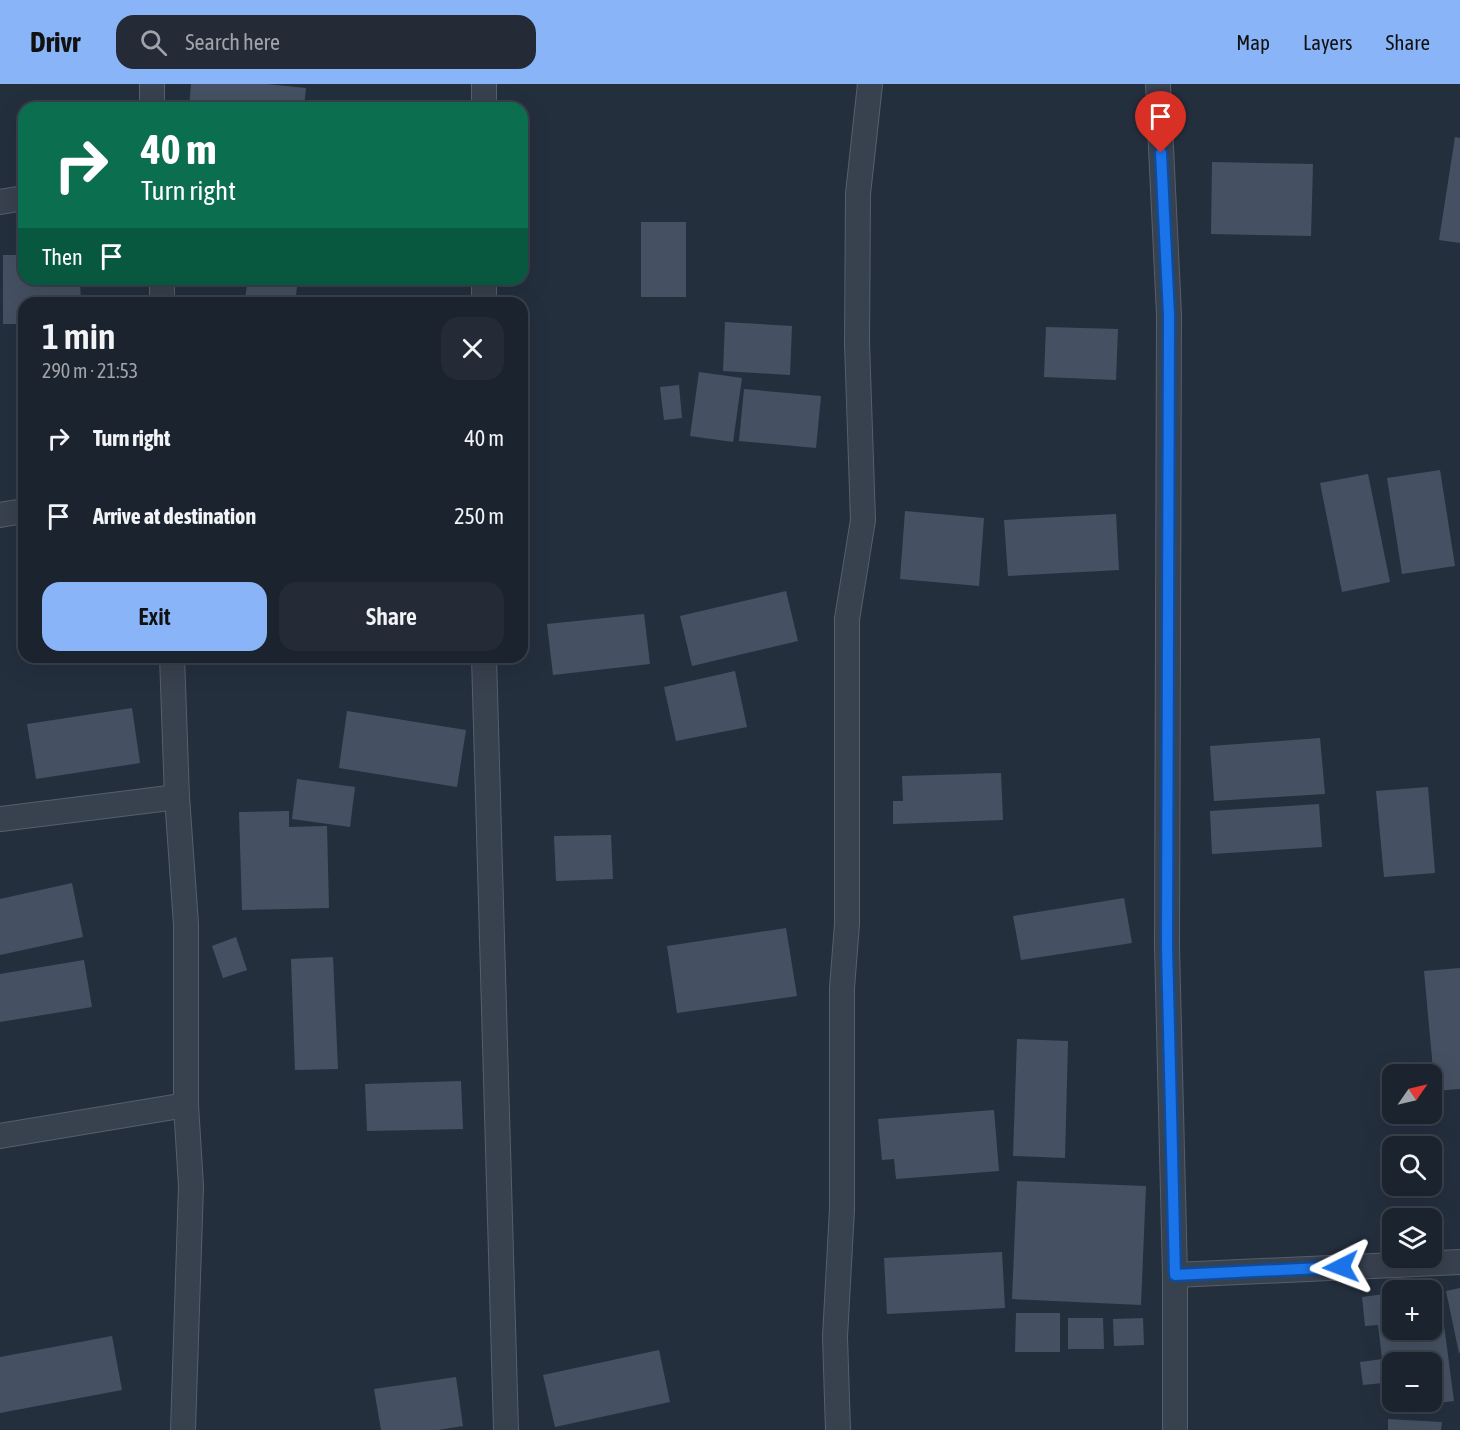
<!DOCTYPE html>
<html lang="en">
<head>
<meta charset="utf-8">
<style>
	:root { --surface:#1b232e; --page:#242b36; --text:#f1f3f6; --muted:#a0a4aa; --line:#39404a; --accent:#8ab4f8 }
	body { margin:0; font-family:"Asap Condensed",sans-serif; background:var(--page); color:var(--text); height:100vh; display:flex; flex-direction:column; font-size:22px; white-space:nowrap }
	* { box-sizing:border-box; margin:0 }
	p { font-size:20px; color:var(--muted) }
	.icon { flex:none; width:33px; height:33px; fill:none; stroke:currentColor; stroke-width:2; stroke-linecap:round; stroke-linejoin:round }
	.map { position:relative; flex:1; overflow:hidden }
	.details { position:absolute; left:18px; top:213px; width:510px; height:366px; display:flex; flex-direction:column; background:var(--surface); border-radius:18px; box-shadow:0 6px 24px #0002,0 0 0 2px var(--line) }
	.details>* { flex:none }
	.top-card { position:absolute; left:18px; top:18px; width:510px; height:183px; border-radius:18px; box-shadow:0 6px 24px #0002,0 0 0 2px var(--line); background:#0b6e4f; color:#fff; overflow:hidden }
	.needle { width:39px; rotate:56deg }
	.tools { position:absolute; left:1382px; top:980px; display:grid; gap:12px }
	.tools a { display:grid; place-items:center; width:60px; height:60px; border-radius:12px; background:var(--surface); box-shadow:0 6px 24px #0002,0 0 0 2px var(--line); font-size:30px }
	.pin { position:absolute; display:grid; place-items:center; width:51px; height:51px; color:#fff; margin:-62px -26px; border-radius:50% 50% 50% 0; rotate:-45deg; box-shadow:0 0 6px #0007 }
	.pin .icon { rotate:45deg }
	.me { position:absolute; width:66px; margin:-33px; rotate:267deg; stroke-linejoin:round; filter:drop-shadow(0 0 4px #0008) }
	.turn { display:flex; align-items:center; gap:21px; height:126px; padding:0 24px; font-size:27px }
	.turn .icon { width:78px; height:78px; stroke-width:2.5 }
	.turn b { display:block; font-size:42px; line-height:51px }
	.then { display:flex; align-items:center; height:57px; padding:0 24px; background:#0003; gap:12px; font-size:22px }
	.round { display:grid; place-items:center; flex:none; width:63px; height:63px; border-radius:18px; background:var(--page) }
	.headline { display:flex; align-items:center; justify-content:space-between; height:102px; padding:0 24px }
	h1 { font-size:36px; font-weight:600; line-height:45px }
	.action { display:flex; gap:12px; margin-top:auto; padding:12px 24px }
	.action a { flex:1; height:69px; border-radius:18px; background:var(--accent); color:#111; font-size:24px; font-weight:600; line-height:69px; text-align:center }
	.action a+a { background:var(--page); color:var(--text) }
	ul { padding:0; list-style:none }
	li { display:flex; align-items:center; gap:18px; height:78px; padding:0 24px }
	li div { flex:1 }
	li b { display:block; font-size:22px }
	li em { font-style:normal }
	header { display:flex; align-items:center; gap:36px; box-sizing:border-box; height:84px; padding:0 30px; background:var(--accent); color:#111 }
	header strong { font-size:28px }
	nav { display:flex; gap:33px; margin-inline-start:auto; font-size:21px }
	.search { width:420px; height:54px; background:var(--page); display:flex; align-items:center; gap:15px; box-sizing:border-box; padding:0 21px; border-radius:18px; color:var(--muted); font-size:22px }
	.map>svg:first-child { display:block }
	.building { fill:#455162; fill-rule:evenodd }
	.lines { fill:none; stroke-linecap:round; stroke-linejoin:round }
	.street-casing { stroke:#565f6c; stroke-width:26 }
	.street { stroke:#38414e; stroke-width:24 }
	.route-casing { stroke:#114b97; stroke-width:15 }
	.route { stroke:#1a73e8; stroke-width:10 }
</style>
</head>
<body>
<header>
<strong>Drivr</strong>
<div class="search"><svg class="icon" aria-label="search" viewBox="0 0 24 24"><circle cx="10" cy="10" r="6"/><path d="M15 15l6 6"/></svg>Search here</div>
<nav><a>Map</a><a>Layers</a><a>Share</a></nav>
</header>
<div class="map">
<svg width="1460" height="1346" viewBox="0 0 1460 1346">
	<rect width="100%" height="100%" fill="#242f3e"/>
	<g class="building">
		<path d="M191 0H267L306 4 304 24H189Z"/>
		<path d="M1455 53 1460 54V159L1439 156Z"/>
		<path d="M1212 78 1313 80 1311 152 1211 150Z"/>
		<rect x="641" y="138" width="45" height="75"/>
		<path d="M3 171H24V195H80L81 219H24V240H3Z"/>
		<path d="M248 195H298L295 219 245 214Z"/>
		<path d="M725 238 792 242 790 291 723 287Z"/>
		<path d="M1046 243 1118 245 1116 296 1044 293Z"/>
		<path d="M699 288 742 294 733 358 690 352Z"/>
		<path d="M679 301 682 334 664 336 660 303Z"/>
		<path d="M744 305 821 312 816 364 739 357Z"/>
		<path d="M1440 386 1455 482 1402 490 1387 394Z"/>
		<path d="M1368 390 1390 498 1342 508 1320 399Z"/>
		<path d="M905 427 984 434 979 502 900 495Z"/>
		<path d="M1116 430 1119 486 1008 492 1004 436Z"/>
		<path d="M786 507 798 557 692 582 680 532Z"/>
		<path d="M644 530 650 580 553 591 547 540Z"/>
		<path d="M735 587 747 643 676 657 664 603Z"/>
		<path d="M132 624 140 679 36 695 27 640Z"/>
		<path d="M347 627 466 646 457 703 339 684Z"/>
		<path d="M1320 654 1325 710 1214 717 1210 662Z"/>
		<path d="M1001 689 1003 736 893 740V717H903L902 692Z"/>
		<path d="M297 695 355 703 350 743 292 735Z"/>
		<path d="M1428 703 1435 789 1384 793 1376 707Z"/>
		<path d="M1319 720 1322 763 1212 770 1210 727Z"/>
		<path d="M289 727V743L327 742 329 824 242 826 239 728Z"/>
		<path d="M611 751 613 795 556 797 554 752Z"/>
		<path d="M72 799 83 853 0 871V815Z"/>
		<path d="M1124 814 1132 859 1021 876 1013 832Z"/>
		<path d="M786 844 797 912 677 929 667 862Z"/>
		<path d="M236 853 247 886 223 894 212 862Z"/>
		<path d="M333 873 338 985 295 986 291 875Z"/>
		<path d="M84 876 92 923 0 938V890Z"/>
		<path d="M1460 884V1005L1435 1007 1424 887Z"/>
		<path d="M1017 955 1068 957 1065 1074 1013 1072Z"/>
		<path d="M461 997 463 1045 367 1047 365 1000Z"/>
		<path d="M994 1026 999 1087 896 1095 894 1075 882 1076 878 1035Z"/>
		<path d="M1017 1097 1146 1102 1141 1221 1012 1215Z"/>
		<path d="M1002 1168 1005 1224 887 1230 884 1174Z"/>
		<path d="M1439 1203 1454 1317 1386 1325 1383 1299 1363 1301 1360 1278 1382 1275 1378 1241 1365 1242 1362 1213 1392 1209V1245H1431V1204ZM1392 1278H1431V1317H1392Z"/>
		<path d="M1460 1204V1269H1459L1446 1207Z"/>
		<path d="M1016 1229H1060V1268H1015Z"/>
		<path d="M1068 1234H1103L1104 1265H1068Z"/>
		<path d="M1143 1234 1144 1261 1114 1262 1113 1235Z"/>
		<path d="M112 1252 122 1306 0 1329V1273Z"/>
		<path d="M659 1266 670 1318 555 1343 543 1291Z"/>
		<path d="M456 1293 463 1342 438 1346H381L374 1305Z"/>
		<path d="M1388 1335 1442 1338 1441 1346H1388Z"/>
	</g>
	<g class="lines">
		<g class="street-casing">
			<g id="street">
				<path d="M152 0V24"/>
				<path d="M1158 0 1169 231 1167 863 1175 1191V1346"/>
				<path d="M484 24V0"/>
				<path d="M0 118 24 114"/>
				<path d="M162 195V219"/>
				<path d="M484 219V195"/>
				<path d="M0 431 24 427"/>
				<path d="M172 573 177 713 186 840V1021L191 1102 183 1346"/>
				<path d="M484 573 506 1346"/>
				<path d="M0 735 177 713"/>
				<path d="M0 1052 186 1021"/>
				<path d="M1175 1191 1460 1178"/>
				<path d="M838 1346 835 1253 842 1125V904L847 840V535L863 436 857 259 858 110 870 0"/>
			</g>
		</g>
		<use href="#street" class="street"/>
	</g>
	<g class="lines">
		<g class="route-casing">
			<path id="route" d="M1161 69 1169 231 1167 863 1175 1191 1341 1183"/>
		</g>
		<use href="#route" class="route"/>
	</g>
</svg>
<div class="tools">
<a><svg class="needle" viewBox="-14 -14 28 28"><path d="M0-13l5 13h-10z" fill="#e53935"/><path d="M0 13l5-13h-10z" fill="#a0a4aa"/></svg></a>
<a><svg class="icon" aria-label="search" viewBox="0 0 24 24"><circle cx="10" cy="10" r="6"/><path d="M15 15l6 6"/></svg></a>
<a><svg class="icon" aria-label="layers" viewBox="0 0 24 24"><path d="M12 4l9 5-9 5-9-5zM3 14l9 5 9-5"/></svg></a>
<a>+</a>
<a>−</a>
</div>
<div class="pin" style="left:1161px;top:69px;background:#d93025"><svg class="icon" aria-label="arrive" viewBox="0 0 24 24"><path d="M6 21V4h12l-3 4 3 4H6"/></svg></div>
<svg class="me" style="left:1341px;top:1183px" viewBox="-20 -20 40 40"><path d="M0-17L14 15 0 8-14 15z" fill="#1a73e8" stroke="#fff" stroke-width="4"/></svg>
<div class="top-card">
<div class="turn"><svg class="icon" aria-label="right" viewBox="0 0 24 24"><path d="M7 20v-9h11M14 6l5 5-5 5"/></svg><div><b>40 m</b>Turn right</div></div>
<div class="then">Then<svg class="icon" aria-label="arrive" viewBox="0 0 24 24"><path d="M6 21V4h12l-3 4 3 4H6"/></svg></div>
</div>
<section class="details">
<div class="headline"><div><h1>1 min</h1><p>290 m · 21:53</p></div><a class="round"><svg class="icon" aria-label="close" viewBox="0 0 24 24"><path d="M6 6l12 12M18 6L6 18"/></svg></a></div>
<ul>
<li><svg class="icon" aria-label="right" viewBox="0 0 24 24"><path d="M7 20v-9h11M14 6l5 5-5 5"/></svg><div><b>Turn right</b></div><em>40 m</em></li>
<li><svg class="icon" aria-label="arrive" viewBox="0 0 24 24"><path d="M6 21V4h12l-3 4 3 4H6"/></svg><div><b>Arrive at destination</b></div><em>250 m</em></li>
</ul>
<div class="action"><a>Exit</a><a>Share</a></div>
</section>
</div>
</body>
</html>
